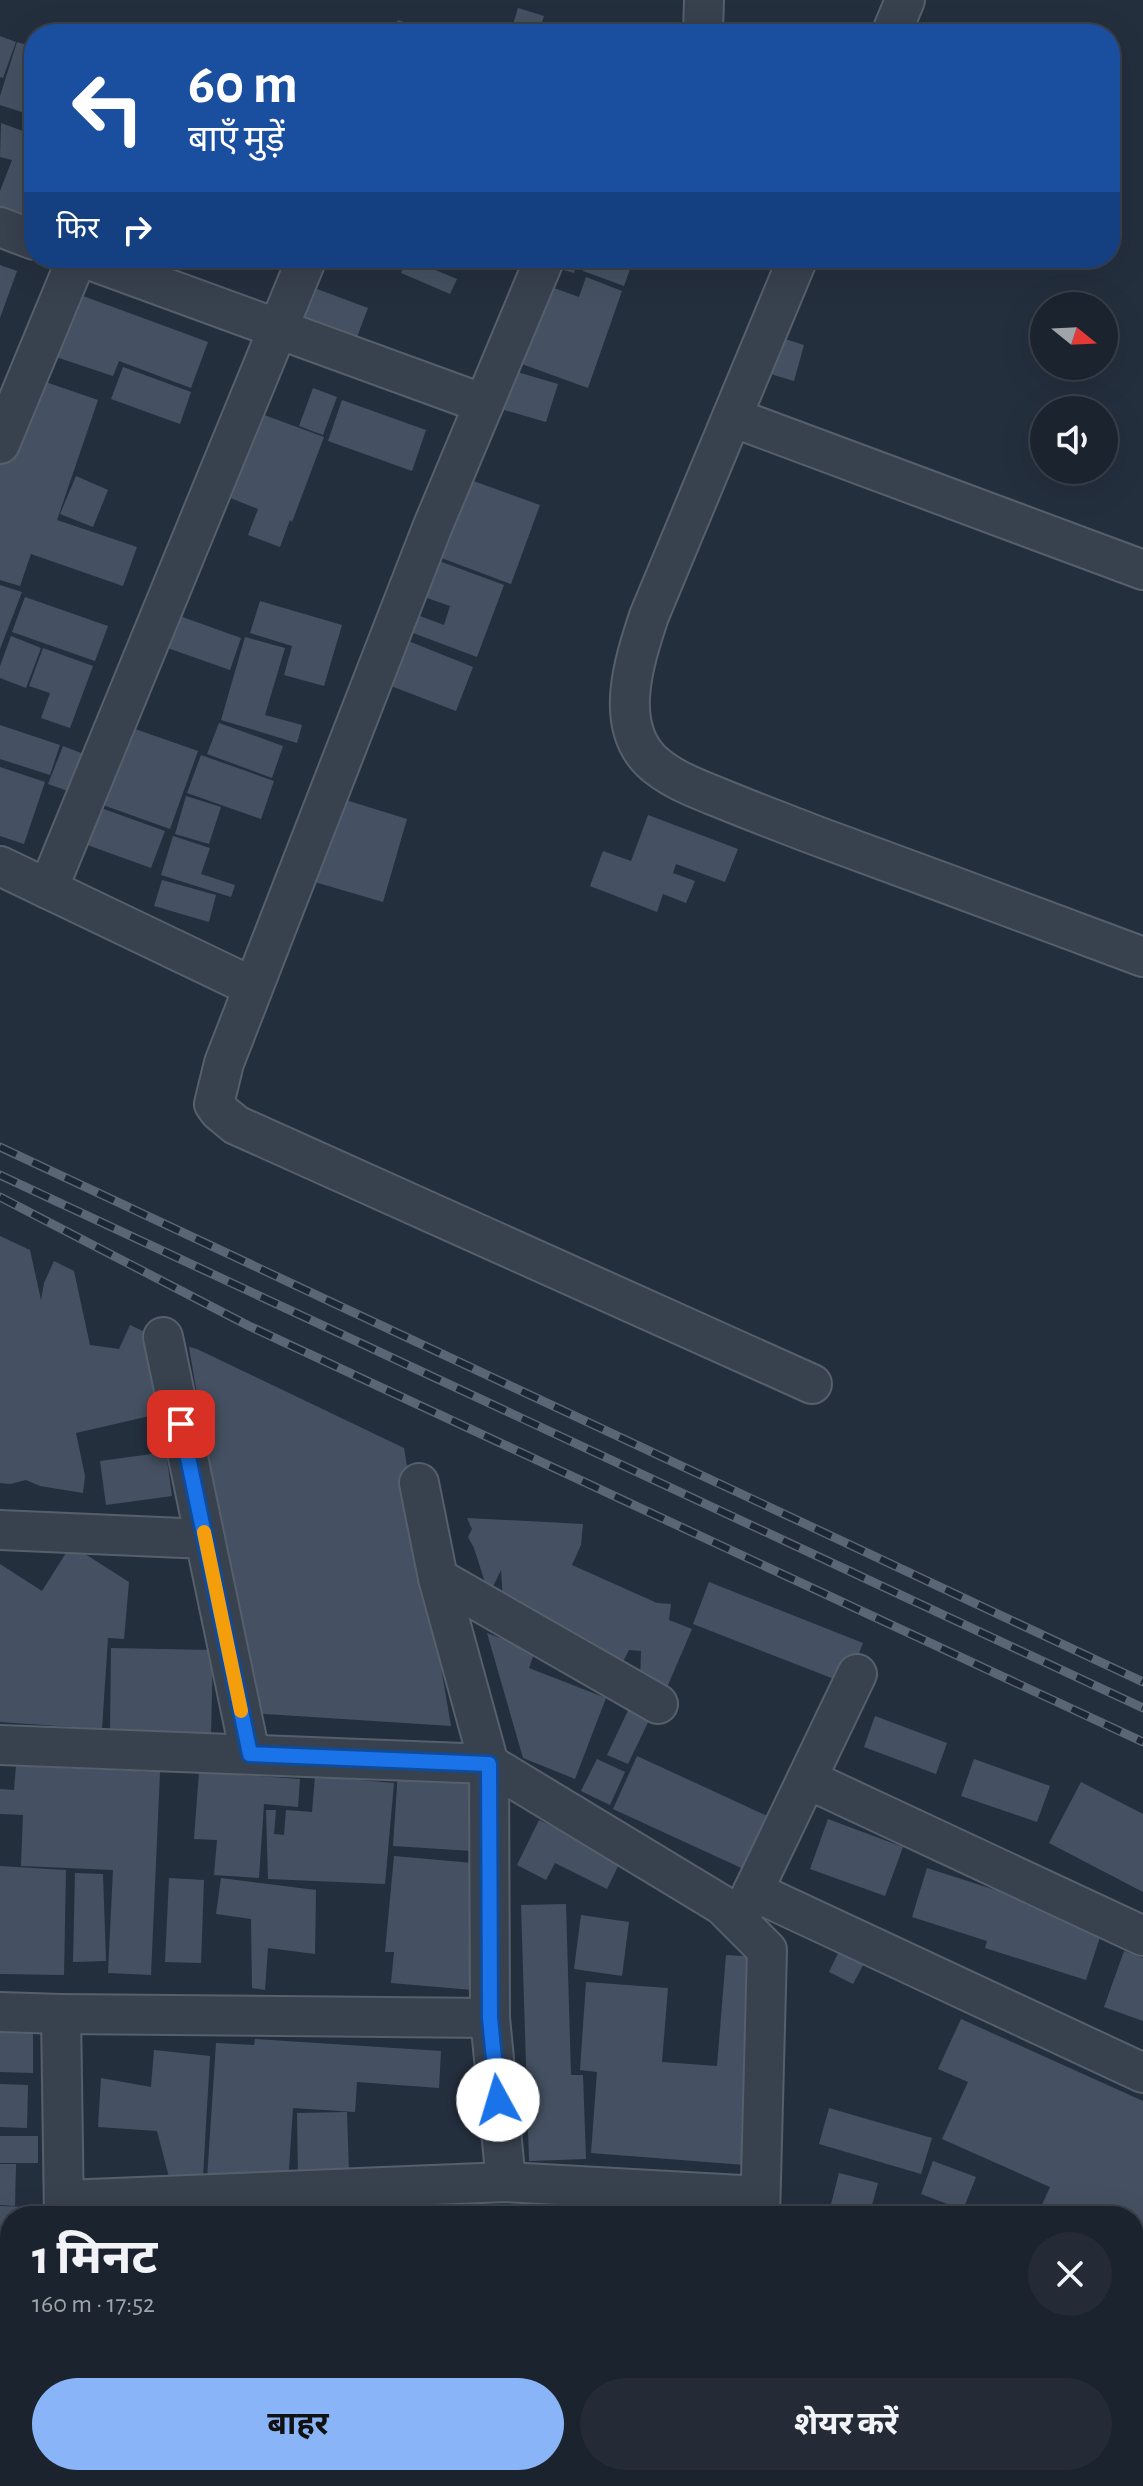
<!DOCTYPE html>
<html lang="hi">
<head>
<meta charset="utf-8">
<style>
	:root { --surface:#1b232e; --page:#242b36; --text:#f1f3f6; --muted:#a0a4aa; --line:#39404a; --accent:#8ab4f8 }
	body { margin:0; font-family:"Alegreya Sans","Noto Sans Devanagari",sans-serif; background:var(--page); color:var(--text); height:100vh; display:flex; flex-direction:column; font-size:30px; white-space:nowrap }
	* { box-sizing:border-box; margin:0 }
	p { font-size:26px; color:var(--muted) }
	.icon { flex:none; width:44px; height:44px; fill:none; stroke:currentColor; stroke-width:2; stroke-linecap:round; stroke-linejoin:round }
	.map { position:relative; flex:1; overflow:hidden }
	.sheet { position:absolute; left:0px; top:2206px; width:1144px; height:280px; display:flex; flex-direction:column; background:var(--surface); border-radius:32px 32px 0 0; box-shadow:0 8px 32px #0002,0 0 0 2px var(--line) }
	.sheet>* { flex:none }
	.hud { position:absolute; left:24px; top:24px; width:1096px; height:244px; border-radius:32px; box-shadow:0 8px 32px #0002,0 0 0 2px var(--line); background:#1a4fa0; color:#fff; overflow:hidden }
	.needle { width:52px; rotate:108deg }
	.buttons { position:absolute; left:1030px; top:292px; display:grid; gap:16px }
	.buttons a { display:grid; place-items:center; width:88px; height:88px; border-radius:50%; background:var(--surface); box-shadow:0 8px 32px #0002,0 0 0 2px var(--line); font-size:40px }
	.pin { position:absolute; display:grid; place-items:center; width:68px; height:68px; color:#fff; margin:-34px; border-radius:16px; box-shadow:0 4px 12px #0006 }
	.me { position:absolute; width:88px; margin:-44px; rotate:354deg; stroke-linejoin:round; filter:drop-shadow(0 0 6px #0008) }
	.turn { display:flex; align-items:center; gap:28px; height:168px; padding:0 32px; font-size:36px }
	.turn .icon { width:104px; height:104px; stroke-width:2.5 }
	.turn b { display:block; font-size:56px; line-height:68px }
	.then { display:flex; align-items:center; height:76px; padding:0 32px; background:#0003; gap:16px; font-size:30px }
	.round { display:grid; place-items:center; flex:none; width:84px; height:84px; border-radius:42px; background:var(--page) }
	.summary { display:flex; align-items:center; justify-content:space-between; height:136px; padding:0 32px }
	h1 { font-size:48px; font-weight:700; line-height:60px }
	.cta { display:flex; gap:16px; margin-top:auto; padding:16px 32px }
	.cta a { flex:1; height:92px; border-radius:48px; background:var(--accent); color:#111; font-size:32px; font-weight:700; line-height:92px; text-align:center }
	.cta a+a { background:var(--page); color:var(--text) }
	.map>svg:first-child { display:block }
	.building { fill:#455162 }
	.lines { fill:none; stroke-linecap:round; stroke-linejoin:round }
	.minor-casing { stroke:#565f6c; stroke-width:42 }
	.minor { stroke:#38414e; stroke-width:38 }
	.rail-casing { stroke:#5a6575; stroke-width:9 }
	.rail { stroke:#1d2633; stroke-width:6; stroke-dasharray:18; stroke-linecap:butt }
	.route-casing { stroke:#114b97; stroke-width:20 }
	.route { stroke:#1a73e8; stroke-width:14 }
	.slow { stroke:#f59e0b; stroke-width:14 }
</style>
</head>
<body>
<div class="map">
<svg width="1143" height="2486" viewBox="0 0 1143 2486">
	<rect width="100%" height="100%" fill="#242f3e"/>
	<g class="building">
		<path d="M518 8 544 16 538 34H510Z"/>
		<path d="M398 20 438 34H393Z"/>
		<path d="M0 36 16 42 3 78 0 77Z"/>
		<path d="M17 42 34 47 32 77H34V116L0 105V96Z"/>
		<path d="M1 123 34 135V228L0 216V191L12 160 0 157Z"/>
		<path d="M236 258H258L255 265Z"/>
		<path d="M361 258H395L392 268Z"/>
		<path d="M407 258 457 279 450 294 401 273Z"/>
		<path d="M551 258H579L574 273 547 265Z"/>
		<path d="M588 258H634L624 286 583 271Z"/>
		<path d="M0 265 17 271 0 318Z"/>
		<path d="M586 277 622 291 588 388 505 358 540 283 579 297Z"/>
		<path d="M301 283 368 308 354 345 285 320Z"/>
		<path d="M75 293 208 342 191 388 119 361 113 376 50 355Z"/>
		<path d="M769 334 804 345 794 381 757 370Z"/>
		<path d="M123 367 191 392 180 424 111 399Z"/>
		<path d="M504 368 558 384 546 422 487 405Z"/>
		<path d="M34 378 98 400 57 520 137 547 123 586 31 554 20 586 0 580V463Z"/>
		<path d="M313 388 337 397 323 435 299 426Z"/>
		<path d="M342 400 426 430 412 471 328 441Z"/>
		<path d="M248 409 324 437 292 522 290 520 280 547 248 535 258 509 213 491Z"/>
		<path d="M457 475 540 505 511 584 428 553Z"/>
		<path d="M76 476 108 490 93 527 60 514Z"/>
		<path d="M423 555 504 585 477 657 397 627 404 610 444 625 450 606 410 592Z"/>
		<path d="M0 585 22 592 0 649Z"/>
		<path d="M25 597 108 626 95 661 12 632Z"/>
		<path d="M260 601 342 625 324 686 284 675 292 646 250 633Z"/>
		<path d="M174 614 241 638 230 670 162 646Z"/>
		<path d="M11 636 41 648 26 688 0 678V666Z"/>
		<path d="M396 636 473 667 456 711 378 681Z"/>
		<path d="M245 637 285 648 265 715 302 725 297 743 221 720Z"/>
		<path d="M43 648 93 666 70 728 41 718 50 693 29 686Z"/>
		<path d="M219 723 283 746 272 778 207 754Z"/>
		<path d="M121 724 198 751 170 829 89 800Z"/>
		<path d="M0 725 60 745 50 775 0 759Z"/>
		<path d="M63 746 99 760 85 797 48 784Z"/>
		<path d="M201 755 274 781 261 819 187 793Z"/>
		<path d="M0 767 45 782 24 844 0 836Z"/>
		<path d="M186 796 221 807 209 844 175 834Z"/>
		<path d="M333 796 407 819 383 902 301 878Z"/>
		<path d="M87 803 165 831 151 868 71 839Z"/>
		<path d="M648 815 738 849 725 882 676 864 673 873 695 881 686 903 663 894 657 912 590 886 603 851 631 861Z"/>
		<path d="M173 836 210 848 201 874 235 885 231 897 161 875Z"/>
		<path d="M162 880 216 895 209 922 154 906Z"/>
		<path d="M0 1236 30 1250 41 1300 44 1283 54 1261 74 1271 90 1345 119 1349 130 1325 145 1332 158 1390 154 1415 76 1433 85 1476 83 1493 40 1486 26 1480 10 1484 0 1483Z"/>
		<path d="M189 1347 197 1349 404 1448 451 1726 251 1713Z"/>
		<path d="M166 1452 172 1496 106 1505 100 1461Z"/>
		<path d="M467 1518 583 1524 581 1545 572 1565 657 1603 671 1604 669 1620 692 1629 662 1699 640 1686 641 1651 629 1650 619 1670 503 1600 501 1570 489 1595 474 1548 468 1537 472 1529Z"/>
		<path d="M71 1545 129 1582 124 1639 108 1638 102 1729 0 1722V1564L42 1591Z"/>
		<path d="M709 1582 863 1643 847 1684 693 1624Z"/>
		<path d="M487 1633 535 1651 529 1668 606 1698 575 1779 523 1758Z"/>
		<path d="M111 1648 213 1650 211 1735 110 1733Z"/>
		<path d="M632 1702 654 1710 628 1764 607 1755Z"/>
		<path d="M875 1716 947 1743 936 1774 864 1747Z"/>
		<path d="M637 1756 774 1819 750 1872 613 1809Z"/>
		<path d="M597 1759 625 1772 610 1805 581 1791Z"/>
		<path d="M974 1759 1050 1786 1037 1822 961 1796Z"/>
		<path d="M16 1766 160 1772 151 1975 108 1973 113 1870 21 1866 23 1815 0 1814V1789L14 1790Z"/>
		<path d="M398 1771 478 1777 473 1851 393 1846Z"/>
		<path d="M199 1772 300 1779 298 1807 264 1804 259 1878 214 1875 217 1840 194 1839Z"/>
		<path d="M315 1776 394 1783 385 1884 268 1879 266 1810H276L274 1834 284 1835 286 1810 312 1812Z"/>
		<path d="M1081 1782 1143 1814V1892L1049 1843Z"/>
		<path d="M828 1819 903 1847 885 1896 810 1869Z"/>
		<path d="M539 1820 621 1860 607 1889 555 1863 546 1880 517 1865Z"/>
		<path d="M394 1856 484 1864 473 1990 391 1983 394 1952H385Z"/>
		<path d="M0 1866 66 1870 64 1975 0 1974Z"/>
		<path d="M927 1868 1104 1925 1086 1980 985 1948 987 1941 912 1917Z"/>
		<path d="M75 1873 103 1874 106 1961 73 1962Z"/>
		<path d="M169 1878 204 1880 201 1963 165 1962Z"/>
		<path d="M221 1878 316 1890 315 1954 268 1948 265 1990 252 1988 251 1919 216 1914Z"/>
		<path d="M566 1904 571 2075H583L586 2159 529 2161 521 1905Z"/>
		<path d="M581 1915 629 1922 622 1976 574 1969Z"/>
		<path d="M843 1943 868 1956 853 1984 829 1972Z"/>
		<path d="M1124 1951 1143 1958V2021L1104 2007Z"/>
		<path d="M726 1955 761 1957 745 2165 591 2153 597 2072 580 2070 586 1982 668 1988 662 2062 717 2066Z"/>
		<path d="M961 2019 1143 2101V2279L1134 2296V2216H1037L1050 2187 942 2139 968 2082 938 2069Z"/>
		<path d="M0 2023 33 2028V2073L0 2072Z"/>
		<path d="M255 2039 441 2051 439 2088 357 2082 355 2112 293 2108 288 2184 207 2179 216 2043 254 2045Z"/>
		<path d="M154 2050 210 2056 203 2177 170 2181 157 2131 98 2127 101 2078 151 2087Z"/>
		<path d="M0 2084 28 2085 27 2128 0 2127Z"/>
		<path d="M829 2108 932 2138 921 2174 819 2144Z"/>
		<path d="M347 2112 349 2174 298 2176 297 2113Z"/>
		<rect x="0" y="2136" width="38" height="27"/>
		<path d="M933 2161 976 2177 963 2210 921 2194Z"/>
		<path d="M0 2164H16L15 2206 0 2205Z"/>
		<path d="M839 2173 878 2183 869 2216H828Z"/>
		<path d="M538 2200 732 2205V2216H538Z"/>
		<path d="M0 2206 27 2207V2216H10V2248L0 2247Z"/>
		<path d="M280 2206V2216H200V2209Z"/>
		<path d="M356 2212 432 2213V2216H356Z"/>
		<rect x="438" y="2213" width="32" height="3"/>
		<path d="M0 2250 10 2251V2289H0Z"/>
		<rect x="0" y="2292" width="10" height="39"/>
		<path d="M1134 2310 1143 2314V2341L1134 2361Z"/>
		<path d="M1143 2353V2486H1087L1091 2476H1134V2375Z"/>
		<rect x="0" y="2379" width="10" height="39"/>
		<path d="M0 2425H10V2476H26V2486H0Z"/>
		<path d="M97 2476 185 2479 184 2486H97Z"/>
		<path d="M227 2476H265V2481L227 2478Z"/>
		<rect x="316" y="2476" width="27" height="10"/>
		<path d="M363 2476H487L486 2486H362Z"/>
		<path d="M537 2476H703L702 2486H541V2483H537Z"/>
		<path d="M959 2476H1011L1006 2486H981Z"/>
	</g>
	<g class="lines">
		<g class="minor-casing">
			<g id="minor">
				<path d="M703 34 704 0"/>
				<path d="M891 34 905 0"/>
				<path d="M0 227 34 240"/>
				<path d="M84 258 484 404"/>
				<path d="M545 258 432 528 224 1063 214 1104 219 1111 236 1125 812 1384"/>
				<path d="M798 258 649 616C635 659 613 723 651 761 669 778 693 787 715 796 749 810 783 823 817 836 926 876 1034 916 1143 957"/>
				<path d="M732 417 1143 570"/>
				<path d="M0 444 77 258"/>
				<path d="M0 866 253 987"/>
				<path d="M48 889 307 258"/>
				<path d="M163 1337 205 1539"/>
				<path d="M0 1530 205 1539 250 1754"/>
				<path d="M438 1578 658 1704"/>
				<path d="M0 1745 489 1764 722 1905 767 1950 760 2216"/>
				<path d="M807 1779 1143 1936"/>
				<path d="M753 1891 1143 2073"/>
				<path d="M743 1912 857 1674"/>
				<path d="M0 2012 61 2014"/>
				<path d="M490 2018 506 2182"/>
				<path d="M65 2200 506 2182 759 2196"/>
				<path d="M64 2216 61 2014 490 2018 489 1764 438 1578 419 1483"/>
				<path d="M282 2476V2486"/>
				<path d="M501 2476 502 2486"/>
				<path d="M769 2476 791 2486"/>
				<path d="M62 2486V2476"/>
			</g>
		</g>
		<use href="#minor" class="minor"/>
		<g class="rail-casing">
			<g id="rail">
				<path d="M0 1147 1143 1682"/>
				<path d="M0 1175 1143 1708"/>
				<path d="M0 1197 249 1326 1143 1742"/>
			</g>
		</g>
		<use href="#rail" class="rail"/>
	</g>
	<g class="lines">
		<g class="route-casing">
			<path id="route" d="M181 1424 250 1754 489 1764 490 2018 498 2100"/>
		</g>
		<use href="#route" class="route"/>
		<path class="slow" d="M204 1532 241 1711"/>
	</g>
</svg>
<div class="buttons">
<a><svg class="needle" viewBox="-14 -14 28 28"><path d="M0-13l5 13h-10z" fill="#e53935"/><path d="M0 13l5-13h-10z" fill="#a0a4aa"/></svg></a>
<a><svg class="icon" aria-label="sound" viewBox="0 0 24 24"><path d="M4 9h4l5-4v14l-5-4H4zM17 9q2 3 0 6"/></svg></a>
</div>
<div class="pin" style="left:181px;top:1424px;background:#d93025"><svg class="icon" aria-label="arrive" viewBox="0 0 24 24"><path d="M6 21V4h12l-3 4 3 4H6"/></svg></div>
<svg class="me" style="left:498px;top:2100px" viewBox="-20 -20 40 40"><circle r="19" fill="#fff"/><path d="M0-13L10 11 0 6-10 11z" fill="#1a73e8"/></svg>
<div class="hud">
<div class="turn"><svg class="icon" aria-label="left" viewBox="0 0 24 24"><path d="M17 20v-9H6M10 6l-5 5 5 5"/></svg><div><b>60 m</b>बाएँ मुड़ें</div></div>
<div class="then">फिर<svg class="icon" aria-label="right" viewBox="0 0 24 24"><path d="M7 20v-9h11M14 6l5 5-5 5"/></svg></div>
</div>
<section class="sheet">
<div class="summary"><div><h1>1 मिनट</h1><p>160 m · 17:52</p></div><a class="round"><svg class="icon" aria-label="close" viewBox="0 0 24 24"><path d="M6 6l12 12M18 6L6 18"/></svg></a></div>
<div class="cta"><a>बाहर</a><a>शेयर करें</a></div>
</section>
</div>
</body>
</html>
